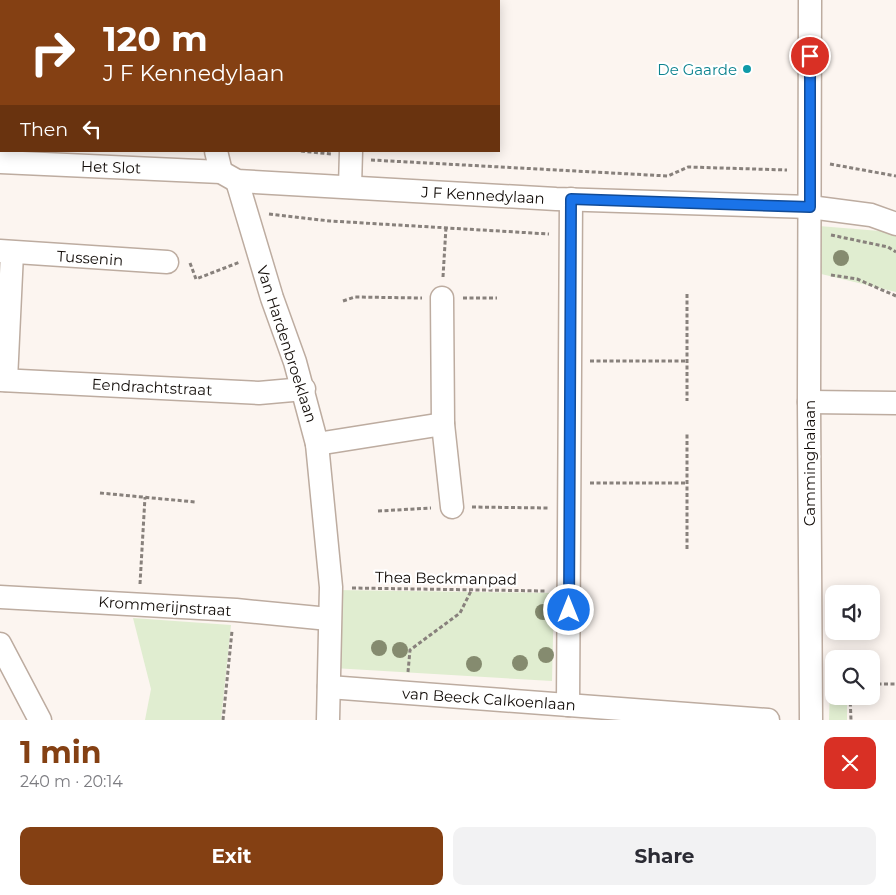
<!DOCTYPE html>
<html lang="en">
<head>
<meta charset="utf-8">
<style>
	:root { --surface:#fff; --page:#f2f2f3; --text:#2b2b33; --muted:#7c7c81; --accent:#844013 }
	body { margin:0; font-family:Montserrat,sans-serif; background:var(--page); color:var(--text); height:100vh; display:flex; flex-direction:column; font-size:19px; white-space:nowrap }
	* { box-sizing:border-box; margin:0 }
	p { font-size:16px; color:var(--muted) }
	.icon { flex:none; width:28px; height:28px; fill:none; stroke:currentColor; stroke-width:2; stroke-linecap:round; stroke-linejoin:round }
	.map { position:relative; height:720px; overflow:hidden }
	.panel { display:flex; flex-direction:column; background:var(--surface); flex:1 }
	.panel>* { flex:none }
	.hud { position:absolute; left:0px; top:0px; width:500px; height:152px; box-shadow:0 2px 12px #0003; background:#844013; color:#fff; overflow:hidden }
	.tools { position:absolute; left:825px; top:585px; display:grid; gap:10px }
	.tools a { display:grid; place-items:center; width:55px; height:55px; border-radius:10px; background:var(--surface); box-shadow:0 2px 12px #0003; font-size:25px }
	.pin { position:absolute; display:grid; place-items:center; width:42px; height:42px; color:#fff; margin:-21px; border:2px solid #fff; border-radius:50%; box-shadow:0 1px 5px #0007 }
	.me { position:absolute; width:55px; margin:-28px; rotate:0deg; stroke-linejoin:round; filter:drop-shadow(0 0 4px #0008) }
	.turn { display:flex; align-items:center; gap:18px; height:105px; padding:0 20px; font-size:22px }
	.turn .icon { width:65px; height:65px; stroke-width:2.5 }
	.turn b { display:block; font-size:35px; line-height:42px }
	.then { display:flex; align-items:center; height:48px; padding:0 20px; background:#0003; gap:10px; font-size:19px }
	.round { display:grid; place-items:center; flex:none; width:52px; height:52px; border-radius:10px; background:var(--page) }
	.head { display:flex; align-items:center; justify-content:space-between; height:85px; padding:0 20px }
	h1 { font-size:30px; font-weight:700; line-height:38px; color:var(--accent) }
	.cta { display:flex; gap:10px; margin-top:auto; padding:10px 20px }
	.cta a { flex:1; height:58px; border-radius:10px; background:var(--accent); color:#fff; font-size:20px; font-weight:700; line-height:58px; text-align:center }
	.cta a+a { background:var(--page); color:var(--text) }
	.map>svg:first-child { display:block }
	.green { fill:#e0edd0 }
	.lines { fill:none; stroke-linecap:round; stroke-linejoin:round }
	.minor-casing { stroke:#bdaca0; stroke-width:25 }
	.path { stroke:#88817c; stroke-width:3; stroke-dasharray:4 2.5; stroke-linecap:butt }
	.minor { stroke:#fff; stroke-width:22 }
	.tree { fill:#858b6f }
	.route-casing { stroke:#114b97; stroke-width:12 }
	.route { stroke:#1a73e8; stroke-width:9 }
	.culture-dot { fill:#0f9aa8; stroke:#fff; stroke-width:2 }
	.labels { text-anchor:middle; dominant-baseline:central; stroke-width:4.5; stroke-linejoin:round; paint-order:stroke }
	.culture-label { font-size:15px; fill:#0d838f; stroke:#fff; text-anchor:end }
	.street-label { font-size:15px; fill:#110b07; stroke:#fff }
</style>
</head>
<body>
<div class="map">
<svg width="896" height="720" viewBox="0 0 896 720">
	<rect width="100%" height="100%" fill="#fcf5f0"/>
	<g class="green">
		<path d="M819 226 892 232 896 234V292L817 273Z"/>
		<path d="M335 590 554 593 552 681 333 668Z"/>
		<path d="M133 618 231 625 221 720H145L151 689Z"/>
		<path d="M830 684 834 685V696H847V720H829Z"/>
	</g>
	<g class="lines">
		<g class="minor-casing">
			<g id="minor">
				<path d="M198 0V1"/>
				<path d="M810 0 809 402 811 720"/>
				<path d="M0 68H1"/>
				<path d="M216 151 221 172"/>
				<path d="M0 162 221 172 237 181 556 199 810 207 871 215 896 224"/>
				<path d="M237 181 272 298 295 362 317 444 331 587 328 720"/>
				<path d="M350 187 351 151"/>
				<path d="M0 251 167 262"/>
				<path d="M442 298 443 424 452 507"/>
				<path d="M0 380 259 393 304 389"/>
				<path d="M6 380 12 253"/>
				<path d="M809 402 896 403"/>
				<path d="M317 444 443 424"/>
				<path d="M0 597 236 610 329 619"/>
				<path d="M0 644 40 720"/>
				<path d="M329 687 768 720"/>
				<path d="M568 705 571 199"/>
			</g>
		</g>
		<g class="path">
			<path d="M165 0V1"/>
			<path d="M260 1V0"/>
			<path d="M0 126 1 127"/>
			<path d="M301 151 331 154"/>
			<path d="M371 160 668 176 688 167 787 170"/>
			<path d="M830 164 896 176"/>
			<path d="M269 214 330 221 549 234"/>
			<path d="M831 235 888 247 896 252"/>
			<path d="M190 263 196 279 240 262"/>
			<path d="M831 275 857 279 896 296"/>
			<path d="M443 277 446 227"/>
			<path d="M687 294V401"/>
			<path d="M463 298H497"/>
			<path d="M343 301 355 297 422 298"/>
			<path d="M590 361H687"/>
			<path d="M590 483H687"/>
			<path d="M100 493 195 502"/>
			<path d="M472 507 549 508"/>
			<path d="M378 511 431 508"/>
			<path d="M687 549V432"/>
			<path d="M140 584 145 497"/>
			<path d="M352 588 546 591"/>
			<path d="M408 672 410 650 460 613 472 589"/>
			<path d="M871 684H896"/>
			<path d="M850 696 851 720"/>
			<path d="M223 720 232 631"/>
		</g>
		<use href="#minor" class="minor"/>
	</g>
	<g class="tree">
		<circle cx="841" cy="258" r="8"/>
		<circle cx="543" cy="612" r="8"/>
		<circle cx="379" cy="648" r="8"/>
		<circle cx="400" cy="650" r="8"/>
		<circle cx="546" cy="655" r="8"/>
		<circle cx="520" cy="663" r="8"/>
		<circle cx="474" cy="664" r="8"/>
	</g>
	<g class="lines">
		<g class="route-casing">
			<path id="route" d="M569 610 571 199 810 207V56"/>
		</g>
		<use href="#route" class="route"/>
	</g>
	<circle class="culture-dot" cx="747" cy="69" r="5"/>
	<g class="labels">
		<g class="culture-label">
			<text x="737" y="69">De Gaarde</text>
		</g>
		<g class="street-label">
			<text transform="translate(111 167) rotate(2)">Het Slot</text>
			<text transform="translate(483 195) rotate(3)">J F Kennedylaan</text>
			<text transform="translate(90 258) rotate(4)">Tussenin</text>
			<text transform="translate(287 344) rotate(72)">Van Hardenbroeklaan</text>
			<text transform="translate(152 387) rotate(3)">Eendrachtstraat</text>
			<text transform="translate(809 463) rotate(-90)">Camminghalaan</text>
			<text transform="translate(446 578) rotate(1)">Thea Beckmanpad</text>
			<text transform="translate(165 606) rotate(4)">Krommerijnstraat</text>
			<text transform="translate(489 699) rotate(4)">van Beeck Calkoenlaan</text>
		</g>
	</g>
</svg>
<div class="tools">
<a><svg class="icon" aria-label="sound" viewBox="0 0 24 24"><path d="M4 9h4l5-4v14l-5-4H4zM17 9q2 3 0 6"/></svg></a>
<a><svg class="icon" aria-label="search" viewBox="0 0 24 24"><circle cx="10" cy="10" r="6"/><path d="M15 15l6 6"/></svg></a>
</div>
<div class="pin" style="left:810px;top:56px;background:#d93025"><svg class="icon" aria-label="arrive" viewBox="0 0 24 24"><path d="M6 21V4h12l-3 4 3 4H6"/></svg></div>
<svg class="me" style="left:569px;top:610px" viewBox="-20 -20 40 40"><circle r="17" fill="#1a73e8" stroke="#fff" stroke-width="3"/><path d="M0-11L8 9 0 5-8 9z" fill="#fff"/></svg>
<div class="hud">
<div class="turn"><svg class="icon" aria-label="right" viewBox="0 0 24 24"><path d="M7 20v-9h11M14 6l5 5-5 5"/></svg><div><b>120 m</b>J F Kennedylaan</div></div>
<div class="then">Then<svg class="icon" aria-label="left" viewBox="0 0 24 24"><path d="M17 20v-9H6M10 6l-5 5 5 5"/></svg></div>
</div>
</div>
<section class="panel">
<div class="head"><div><h1>1 min</h1><p>240 m · 20:14</p></div><a class="round" style="background:#d93025;color:#fff"><svg class="icon" aria-label="close" viewBox="0 0 24 24"><path d="M6 6l12 12M18 6L6 18"/></svg></a></div>
<div class="cta"><a>Exit</a><a>Share</a></div>
</section>
</body>
</html>
